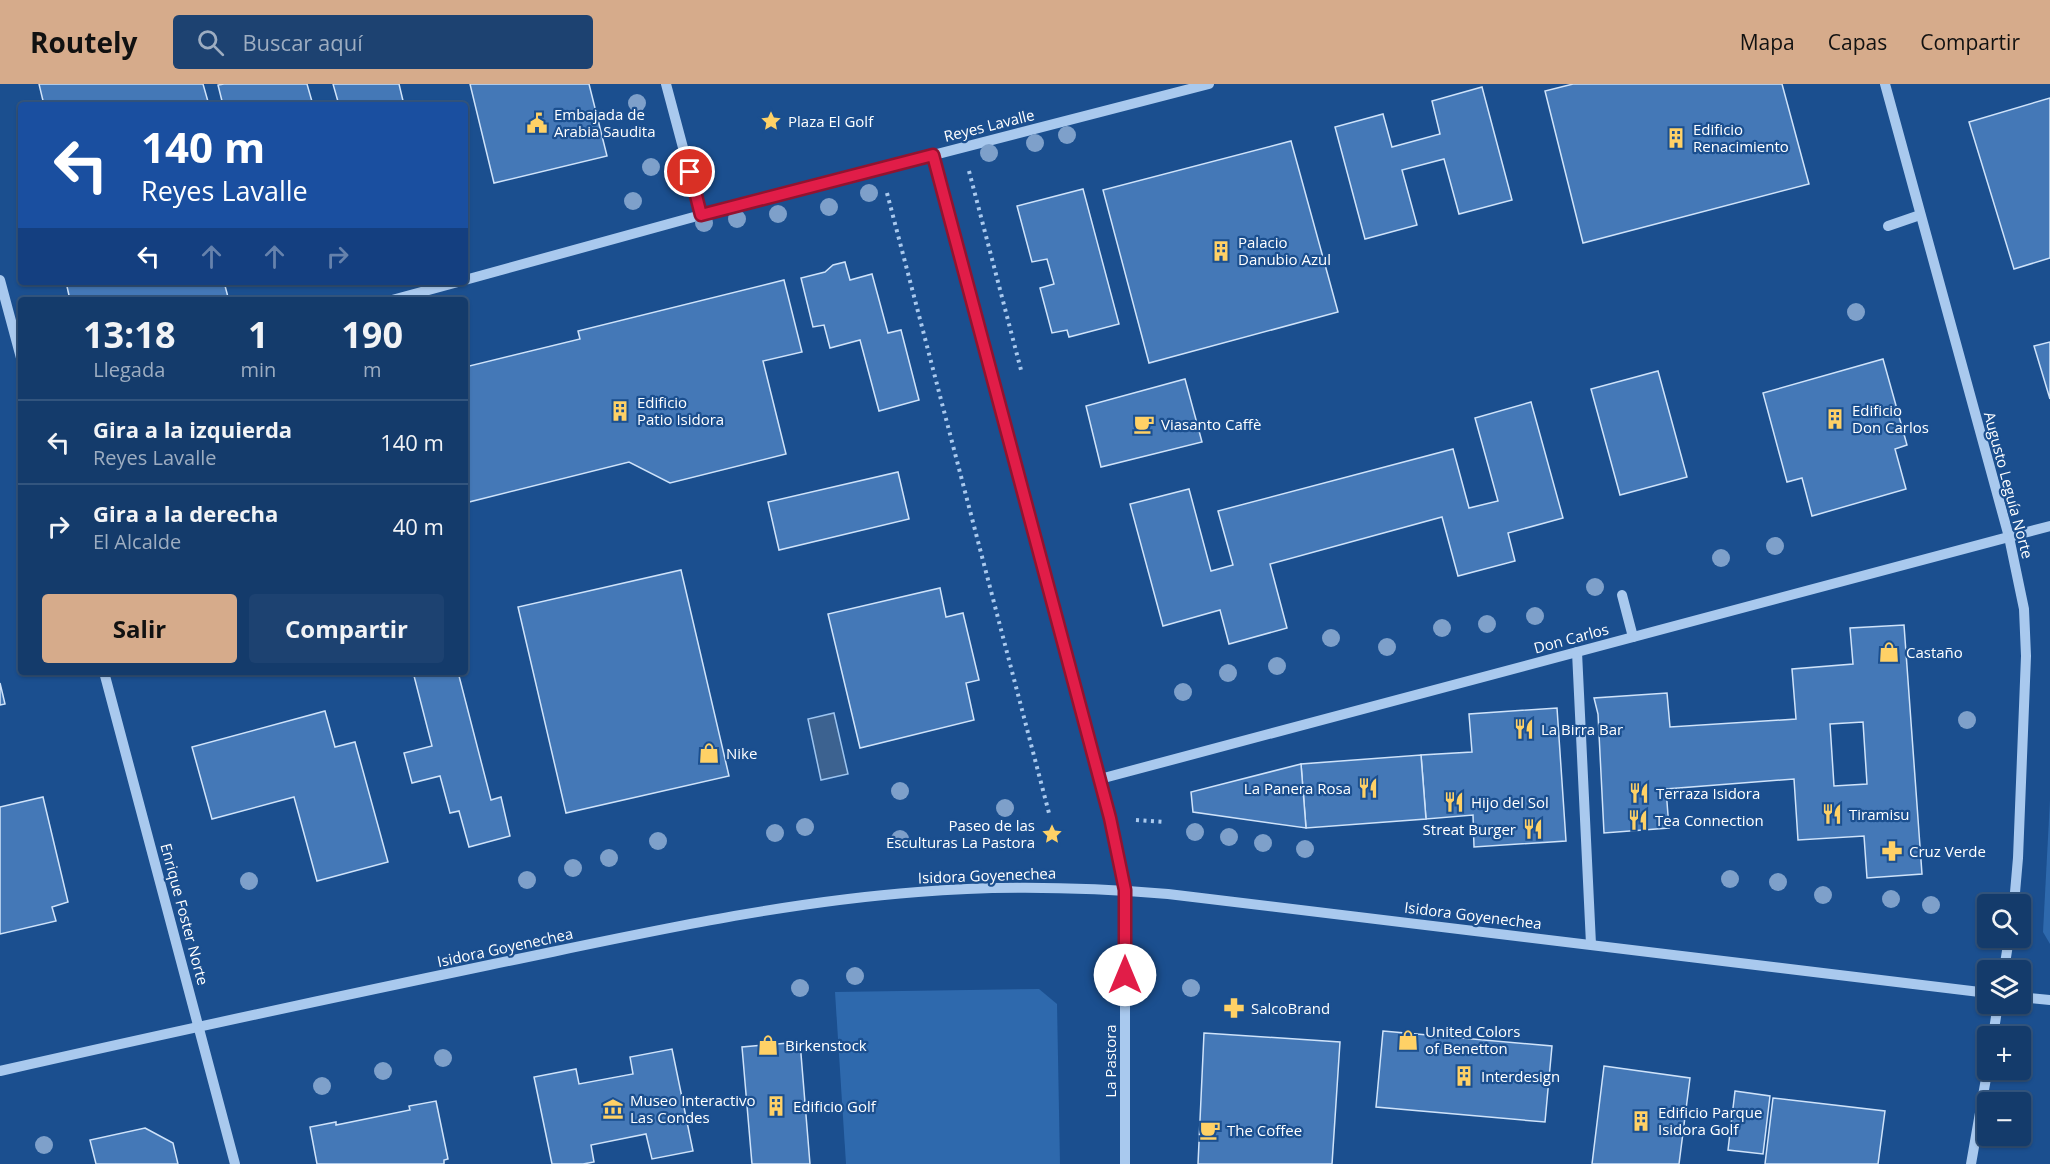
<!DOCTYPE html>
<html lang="es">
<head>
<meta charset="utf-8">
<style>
	:root { --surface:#143b6b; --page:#1d4271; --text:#f1f3f6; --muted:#9dadc1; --line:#33557e; --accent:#d6ab8b }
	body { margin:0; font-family:"Open Sans",sans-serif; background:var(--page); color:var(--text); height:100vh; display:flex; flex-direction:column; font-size:22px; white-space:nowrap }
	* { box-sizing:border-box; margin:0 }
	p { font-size:20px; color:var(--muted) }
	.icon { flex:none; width:33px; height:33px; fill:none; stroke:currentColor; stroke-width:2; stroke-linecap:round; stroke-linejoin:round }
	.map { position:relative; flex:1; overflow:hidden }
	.sheet { position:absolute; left:18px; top:213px; width:450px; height:378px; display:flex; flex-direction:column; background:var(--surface); border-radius:6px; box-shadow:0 2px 4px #0004,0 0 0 2px var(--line) }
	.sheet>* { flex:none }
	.banner { position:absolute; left:18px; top:18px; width:450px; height:183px; border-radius:6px; box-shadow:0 2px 4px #0004,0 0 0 2px var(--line); background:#1a4fa0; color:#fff; overflow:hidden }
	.controls { position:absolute; left:1977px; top:810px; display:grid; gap:12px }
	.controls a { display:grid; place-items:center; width:54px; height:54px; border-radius:6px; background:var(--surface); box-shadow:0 2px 4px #0004,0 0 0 2px var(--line); font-size:30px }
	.pin { position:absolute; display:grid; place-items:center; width:51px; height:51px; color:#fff; margin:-26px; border:3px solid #fff; border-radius:50%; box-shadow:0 2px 6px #0007 }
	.me { position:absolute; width:66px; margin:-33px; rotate:0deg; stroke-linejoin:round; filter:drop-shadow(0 0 4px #0008) }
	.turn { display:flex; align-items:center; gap:21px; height:126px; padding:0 24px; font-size:27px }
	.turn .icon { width:78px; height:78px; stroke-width:2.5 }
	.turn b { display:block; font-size:42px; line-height:51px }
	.lanes { display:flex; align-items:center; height:57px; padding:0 24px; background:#0003; justify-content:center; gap:30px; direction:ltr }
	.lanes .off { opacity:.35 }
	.eta { display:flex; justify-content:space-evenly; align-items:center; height:102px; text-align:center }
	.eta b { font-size:36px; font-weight:700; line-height:42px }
	.primary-button { display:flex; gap:12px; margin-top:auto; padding:12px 24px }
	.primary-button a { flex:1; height:69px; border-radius:6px; background:var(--accent); color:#111; font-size:24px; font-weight:700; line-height:69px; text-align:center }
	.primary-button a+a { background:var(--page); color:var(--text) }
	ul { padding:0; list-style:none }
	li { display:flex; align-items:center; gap:18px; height:84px; padding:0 24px; border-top:2px solid var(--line) }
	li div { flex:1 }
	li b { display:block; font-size:22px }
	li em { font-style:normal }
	header { display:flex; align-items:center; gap:36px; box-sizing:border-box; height:84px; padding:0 30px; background:var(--accent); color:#111 }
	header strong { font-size:28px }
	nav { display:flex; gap:33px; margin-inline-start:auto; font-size:21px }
	.search { width:420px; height:54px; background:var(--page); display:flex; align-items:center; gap:15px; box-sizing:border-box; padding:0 21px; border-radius:6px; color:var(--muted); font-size:22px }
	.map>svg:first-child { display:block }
	.green { fill:#2e69ad }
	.water { fill:#3c6290; stroke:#9cc4f0; stroke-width:1.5 }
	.building { fill:#4478b7; stroke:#cfe3fa; stroke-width:1.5; fill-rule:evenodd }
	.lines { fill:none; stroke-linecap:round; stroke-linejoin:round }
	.path { stroke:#a9c9ee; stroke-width:4; stroke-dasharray:3 4.5; stroke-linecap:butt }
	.minor { stroke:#a9c9ee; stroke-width:10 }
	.tree { fill:#7ea0ca }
	.route-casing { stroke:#92132f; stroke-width:15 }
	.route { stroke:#e11d48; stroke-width:10 }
	.labels { text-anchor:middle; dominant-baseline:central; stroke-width:4.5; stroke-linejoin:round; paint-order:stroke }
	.poi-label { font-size:15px; fill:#fff; stroke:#1b4f8f; text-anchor:start }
	.street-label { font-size:15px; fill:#fff; stroke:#1b4f8f }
</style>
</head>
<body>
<header>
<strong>Routely</strong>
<div class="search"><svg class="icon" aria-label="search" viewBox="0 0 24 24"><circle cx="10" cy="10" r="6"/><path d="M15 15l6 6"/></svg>Buscar aquí</div>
<nav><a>Mapa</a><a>Capas</a><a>Compartir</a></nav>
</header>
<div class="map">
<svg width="2050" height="1080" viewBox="0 0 2050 1080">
	<rect width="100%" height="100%" fill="#1b4f8f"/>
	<g class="green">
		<path d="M2050 716V860L2043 848Z"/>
		<path d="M1039 905 1057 920 1060 1080H846L835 908Z"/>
	</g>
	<path class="water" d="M834 629 848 690 821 696 808 635Z"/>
	<g class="building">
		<path d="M39 0H203L209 21H44Z"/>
		<path d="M224 0H307L313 21H223L218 1Z"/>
		<path d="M333 0H399L404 21H339Z"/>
		<path d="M470 0H589L607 72 494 99Z"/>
		<path d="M1573 0H1782L1809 100 1583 159 1545 7Z"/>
		<path d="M1482 3 1512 116 1459 130 1444 75 1402 86 1417 141 1365 155 1335 43 1383 30 1392 63 1440 50 1432 17Z"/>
		<path d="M2050 14V174L2014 185 1969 38Z"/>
		<path d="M1291 57 1338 228 1149 279 1103 106Z"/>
		<path d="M1083 105 1119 240 1069 253 1067 246 1052 249 1040 204 1054 200 1047 175 1032 178 1017 122Z"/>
		<path d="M845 178 850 196 872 190 888 249 901 246 919 316 879 327 860 256 830 264 824 241 813 243 801 194 825 188 833 181Z"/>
		<path d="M784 196 802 268 763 277 786 370 670 399 629 378 469 418 465 401V283L580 255 578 247Z"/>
		<path d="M66 198H224L228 213 217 216H70Z"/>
		<path d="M2050 258V315L2034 262Z"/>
		<path d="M1883 275 1907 361 1895 365 1906 405 1812 432 1802 394 1787 398 1763 309Z"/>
		<path d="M1658 287 1687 393 1620 411 1591 305Z"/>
		<path d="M1185 295 1202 358 1101 383 1086 322Z"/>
		<path d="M1531 318 1563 434 1508 449 1515 477 1458 492 1442 433 1270 480 1287 544 1229 560 1220 526 1163 542 1130 420 1189 405 1211 487 1233 481 1218 427 1453 365 1469 424 1498 417 1475 334Z"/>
		<path d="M898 388 909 435 779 466 768 418Z"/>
		<path d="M681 486 729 692 566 729 518 523Z"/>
		<path d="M940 504 946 533 963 529 979 596 966 599 974 636 860 664 828 530Z"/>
		<path d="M1904 541 1922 790 1867 794 1864 752 1798 756 1794 695 1666 705 1669 744 1604 749 1598 630 1594 614 1667 609 1670 643 1796 635 1792 585 1853 580 1850 544ZM1863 638 1867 700 1834 702 1830 640Z"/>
		<path d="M413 588H458L491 716 501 713 510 752 469 763 459 727 450 729 440 692 412 699 404 669 432 662Z"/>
		<path d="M0 599 5 620 0 621Z"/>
		<path d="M1557 624 1566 757 1474 763 1473 731 1426 735 1421 671 1472 668 1469 630Z"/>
		<path d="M325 627 335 663 355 658 388 778 317 797 294 713 212 735 192 663Z"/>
		<path d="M1421 671 1426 735 1306 744 1301 680Z"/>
		<path d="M1301 680 1306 744 1193 728 1191 708Z"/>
		<path d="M43 713 68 818 52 823 56 837 0 850V723Z"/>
		<path d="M1383 947 1552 962 1545 1038 1376 1023Z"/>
		<path d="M1204 949 1340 958 1332 1080H1198Z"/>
		<path d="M800 958 810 1080H752L742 963Z"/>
		<path d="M672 965 693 1067 652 1075 646 1050 591 1061 594 1078 583 1080H552L534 993 576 985 579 1000 633 990 630 973Z"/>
		<path d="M1604 982 1690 994 1679 1080H1592Z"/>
		<path d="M1735 1007 1770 1012 1763 1070 1728 1066Z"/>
		<path d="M1773 1014 1885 1027 1878 1080H1765Z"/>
		<path d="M436 1017 448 1075 444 1076V1080H317L310 1043 336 1038V1041L410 1026 409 1022Z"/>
		<path d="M145 1044 173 1059 178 1080H96L90 1056Z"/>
	</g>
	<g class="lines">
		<g class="path">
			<path d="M969 87 1021 286"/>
			<path d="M887 109 1050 733"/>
			<path d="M1136 736 1165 738"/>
		</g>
		<g class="minor">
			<path d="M666 0 701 131"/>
			<path d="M1885 0 2009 453 2024 525 2026 572 2018 774 2014 820"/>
			<path d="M933 71 1092 663 1110 734 1125 806V1080"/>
			<path d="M1888 142 1920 131"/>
			<path d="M0 196 21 274"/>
			<path d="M465 196 701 131 1209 0"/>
			<path d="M392 216 458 198"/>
			<path d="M1622 511 1633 553"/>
			<path d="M1577 568 1591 860"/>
			<path d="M104 588 235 1080"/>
			<path d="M1100 695 2050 442"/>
			<path d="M2004 886 2009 854"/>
			<path d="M2020 913 2050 916"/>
			<path d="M1993 952 1998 920"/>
			<path d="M0 987C163 950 326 915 489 881 631 852 773 819 918 808 1001 801 1085 803 1168 810L1988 909"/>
			<path d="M1971 1080 1988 983"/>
		</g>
	</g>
	<g class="tree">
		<circle cx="637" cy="19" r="9"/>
		<circle cx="1067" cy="51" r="9"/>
		<circle cx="1035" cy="59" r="9"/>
		<circle cx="989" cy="69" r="9"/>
		<circle cx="651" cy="83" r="9"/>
		<circle cx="869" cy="109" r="9"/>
		<circle cx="633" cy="117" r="9"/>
		<circle cx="829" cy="123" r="9"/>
		<circle cx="778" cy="130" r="9"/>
		<circle cx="737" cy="135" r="9"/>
		<circle cx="704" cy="139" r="9"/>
		<circle cx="1856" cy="228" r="9"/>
		<circle cx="1775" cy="462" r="9"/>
		<circle cx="1721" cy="474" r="9"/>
		<circle cx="1595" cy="503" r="9"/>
		<circle cx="1535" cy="532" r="9"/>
		<circle cx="1487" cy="540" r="9"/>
		<circle cx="1442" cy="544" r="9"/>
		<circle cx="1331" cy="554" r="9"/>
		<circle cx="1387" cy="563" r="9"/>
		<circle cx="1277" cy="582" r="9"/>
		<circle cx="1228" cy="589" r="9"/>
		<circle cx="1183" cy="608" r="9"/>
		<circle cx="1967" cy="636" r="9"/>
		<circle cx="900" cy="707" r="9"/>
		<circle cx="1005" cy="724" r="9"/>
		<circle cx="805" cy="743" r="9"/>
		<circle cx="1195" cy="748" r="9"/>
		<circle cx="775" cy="749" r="9"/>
		<circle cx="1229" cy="753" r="9"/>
		<circle cx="900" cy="755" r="9"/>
		<circle cx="658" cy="757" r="9"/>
		<circle cx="1263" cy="759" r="9"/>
		<circle cx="1305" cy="765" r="9"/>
		<circle cx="609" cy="774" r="9"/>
		<circle cx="573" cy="784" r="9"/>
		<circle cx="1730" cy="795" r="9"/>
		<circle cx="527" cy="796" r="9"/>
		<circle cx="249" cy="797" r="9"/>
		<circle cx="1778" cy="798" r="9"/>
		<circle cx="1823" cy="811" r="9"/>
		<circle cx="1891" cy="815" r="9"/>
		<circle cx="1931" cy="821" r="9"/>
		<circle cx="855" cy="892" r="9"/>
		<circle cx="800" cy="904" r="9"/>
		<circle cx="1191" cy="904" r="9"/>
		<circle cx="443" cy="974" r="9"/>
		<circle cx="383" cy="987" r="9"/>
		<circle cx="322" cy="1002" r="9"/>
		<circle cx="44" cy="1061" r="9"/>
	</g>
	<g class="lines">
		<g class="route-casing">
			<path id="route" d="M690 88 701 131 933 71 1110 734 1125 806V891"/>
		</g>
		<use href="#route" class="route"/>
	</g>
	<defs>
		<g id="sight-bare" transform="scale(1.62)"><path d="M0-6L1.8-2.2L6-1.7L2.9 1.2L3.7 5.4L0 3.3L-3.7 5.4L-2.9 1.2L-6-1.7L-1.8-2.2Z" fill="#ffd166" stroke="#1b4f8f" stroke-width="2.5" paint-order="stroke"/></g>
		<g id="civic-bare" transform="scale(1.62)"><path d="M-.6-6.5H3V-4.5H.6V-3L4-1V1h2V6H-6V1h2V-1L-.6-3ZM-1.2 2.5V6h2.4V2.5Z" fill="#ffd166" stroke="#1b4f8f" stroke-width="2.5" paint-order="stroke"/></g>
		<g id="building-bare" transform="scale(1.62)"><path d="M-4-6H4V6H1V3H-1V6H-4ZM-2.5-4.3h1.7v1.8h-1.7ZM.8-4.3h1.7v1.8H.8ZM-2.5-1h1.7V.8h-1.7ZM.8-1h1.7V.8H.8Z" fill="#ffd166" stroke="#1b4f8f" stroke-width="2.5" paint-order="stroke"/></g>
		<g id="cafe-bare" transform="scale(1.62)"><path d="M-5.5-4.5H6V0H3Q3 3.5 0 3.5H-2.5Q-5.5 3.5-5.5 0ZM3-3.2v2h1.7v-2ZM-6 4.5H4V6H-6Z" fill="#ffd166" stroke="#1b4f8f" stroke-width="2.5" paint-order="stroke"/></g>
		<g id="shop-bare" transform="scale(1.62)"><path d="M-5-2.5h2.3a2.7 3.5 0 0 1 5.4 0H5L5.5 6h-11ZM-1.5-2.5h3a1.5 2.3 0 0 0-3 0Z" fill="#ffd166" stroke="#1b4f8f" stroke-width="2.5" paint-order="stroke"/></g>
		<g id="restaurant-bare" transform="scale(1.62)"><path d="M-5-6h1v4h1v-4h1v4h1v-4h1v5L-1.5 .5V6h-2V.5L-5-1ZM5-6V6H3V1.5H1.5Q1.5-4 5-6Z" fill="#ffd166" stroke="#1b4f8f" stroke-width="2.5" paint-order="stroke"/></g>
		<g id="pharmacy-bare" transform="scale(1.62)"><path d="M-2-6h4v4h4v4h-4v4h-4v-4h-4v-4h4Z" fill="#ffd166" stroke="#1b4f8f" stroke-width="2.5" paint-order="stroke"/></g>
		<g id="museum-bare" transform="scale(1.62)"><path d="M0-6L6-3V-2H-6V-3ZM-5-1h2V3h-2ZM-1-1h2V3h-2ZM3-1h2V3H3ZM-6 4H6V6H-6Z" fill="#ffd166" stroke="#1b4f8f" stroke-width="2.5" paint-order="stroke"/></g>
	</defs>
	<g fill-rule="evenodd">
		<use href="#sight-bare" x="771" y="37"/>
		<use href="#civic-bare" x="537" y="39"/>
		<use href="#building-bare" x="1676" y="54"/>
		<use href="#building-bare" x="1221" y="167"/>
		<use href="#building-bare" x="620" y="327"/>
		<use href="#building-bare" x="1835" y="335"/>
		<use href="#cafe-bare" x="1144" y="340"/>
		<use href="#shop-bare" x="1889" y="568"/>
		<use href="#restaurant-bare" x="1524" y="645"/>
		<use href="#shop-bare" x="709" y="669"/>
		<use href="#restaurant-bare" x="1368" y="704"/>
		<use href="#restaurant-bare" x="1639" y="709"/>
		<use href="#restaurant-bare" x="1454" y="718"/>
		<use href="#restaurant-bare" x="1832" y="730"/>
		<use href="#restaurant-bare" x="1638" y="736"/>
		<use href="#restaurant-bare" x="1533" y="745"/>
		<use href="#sight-bare" x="1052" y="750"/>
		<use href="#pharmacy-bare" x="1892" y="767"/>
		<use href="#pharmacy-bare" x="1234" y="924"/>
		<use href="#shop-bare" x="1408" y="956"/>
		<use href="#shop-bare" x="768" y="961"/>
		<use href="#building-bare" x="1464" y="992"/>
		<use href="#building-bare" x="776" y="1022"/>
		<use href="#museum-bare" x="613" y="1025"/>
		<use href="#building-bare" x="1641" y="1037"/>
		<use href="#cafe-bare" x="1210" y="1046"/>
	</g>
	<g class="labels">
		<g class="poi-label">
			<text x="554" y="30">Embajada de<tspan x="554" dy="17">Arabia Saudita</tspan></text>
			<text x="788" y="37">Plaza El Golf</text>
			<text x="1693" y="45">Edificio<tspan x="1693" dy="17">Renacimiento</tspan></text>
			<text x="1238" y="158">Palacio<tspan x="1238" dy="17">Danubio Azul</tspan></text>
			<text x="637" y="318">Edificio<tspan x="637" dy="17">Patio Isidora</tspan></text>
			<text x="1852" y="326">Edificio<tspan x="1852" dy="17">Don Carlos</tspan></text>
			<text x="1161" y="340">Viasanto Caffè</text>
			<text x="1906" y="568">Castaño</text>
			<text x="1541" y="645">La Birra Bar</text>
			<text x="726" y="669">Nike</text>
			<text x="1351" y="704" text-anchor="end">La Panera Rosa</text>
			<text x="1656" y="709">Terraza Isidora</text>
			<text x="1471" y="718">Hijo del Sol</text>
			<text x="1849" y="730">Tiramisu</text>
			<text x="1655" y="736">Tea Connection</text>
			<text x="1035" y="741" text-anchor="end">Paseo de las<tspan x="1035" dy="17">Esculturas La Pastora</tspan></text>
			<text x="1516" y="745" text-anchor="end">Streat Burger</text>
			<text x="1909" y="767">Cruz Verde</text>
			<text x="1251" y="924">SalcoBrand</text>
			<text x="1425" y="947">United Colors<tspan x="1425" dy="17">of Benetton</tspan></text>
			<text x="785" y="961">Birkenstock</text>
			<text x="1481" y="992">Interdesign</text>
			<text x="630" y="1016">Museo Interactivo<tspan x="630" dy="17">Las Condes</tspan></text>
			<text x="793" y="1022">Edificio Golf</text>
			<text x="1658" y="1028">Edificio Parque<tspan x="1658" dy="17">Isidora Golf</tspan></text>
			<text x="1227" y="1046">The Coffee</text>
		</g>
		<g class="street-label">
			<text transform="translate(989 41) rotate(-14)">Reyes Lavalle</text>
			<text transform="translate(2009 401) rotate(75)">Augusto Leguía Norte</text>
			<text transform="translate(1571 554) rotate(-15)">Don Carlos</text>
			<text transform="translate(987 791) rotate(-2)">Isidora Goyenechea</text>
			<text transform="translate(185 830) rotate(75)">Enrique Foster Norte</text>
			<text transform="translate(1473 831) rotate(7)">Isidora Goyenechea</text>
			<text transform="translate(505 863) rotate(-12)">Isidora Goyenechea</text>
			<text transform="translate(1110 977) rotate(-90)">La Pastora</text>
		</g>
	</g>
</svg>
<div class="controls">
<a><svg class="icon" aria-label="search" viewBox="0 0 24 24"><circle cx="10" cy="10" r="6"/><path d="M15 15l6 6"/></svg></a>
<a><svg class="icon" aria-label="layers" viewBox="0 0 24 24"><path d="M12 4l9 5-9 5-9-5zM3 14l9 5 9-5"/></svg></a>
<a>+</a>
<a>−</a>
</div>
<div class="pin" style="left:690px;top:88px;background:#d93025"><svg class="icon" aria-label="arrive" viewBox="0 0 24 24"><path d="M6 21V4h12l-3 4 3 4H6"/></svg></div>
<svg class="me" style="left:1125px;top:891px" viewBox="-20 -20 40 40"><circle r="19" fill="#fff"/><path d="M0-13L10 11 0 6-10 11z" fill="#e11d48"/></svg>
<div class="banner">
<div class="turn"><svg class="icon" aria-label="left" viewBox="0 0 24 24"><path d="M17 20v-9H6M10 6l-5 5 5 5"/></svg><div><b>140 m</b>Reyes Lavalle</div></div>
<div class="lanes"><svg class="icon" aria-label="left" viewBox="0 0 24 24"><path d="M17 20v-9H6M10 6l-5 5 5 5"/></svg><svg class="icon off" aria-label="ahead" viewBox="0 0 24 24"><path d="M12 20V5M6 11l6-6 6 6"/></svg><svg class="icon off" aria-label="ahead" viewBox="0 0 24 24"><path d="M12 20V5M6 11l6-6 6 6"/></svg><svg class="icon off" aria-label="right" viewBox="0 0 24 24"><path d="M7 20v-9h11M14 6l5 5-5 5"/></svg></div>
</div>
<section class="sheet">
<div class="eta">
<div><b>13:18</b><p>Llegada</p></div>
<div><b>1</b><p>min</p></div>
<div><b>190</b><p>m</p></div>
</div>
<ul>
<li><svg class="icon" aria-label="left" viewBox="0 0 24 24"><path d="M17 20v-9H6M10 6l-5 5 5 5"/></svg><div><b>Gira a la izquierda</b><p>Reyes Lavalle</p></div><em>140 m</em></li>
<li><svg class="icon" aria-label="right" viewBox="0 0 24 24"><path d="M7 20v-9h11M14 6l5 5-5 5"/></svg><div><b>Gira a la derecha</b><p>El Alcalde</p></div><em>40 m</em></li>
</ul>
<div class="primary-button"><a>Salir</a><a>Compartir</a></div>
</section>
</div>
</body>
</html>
